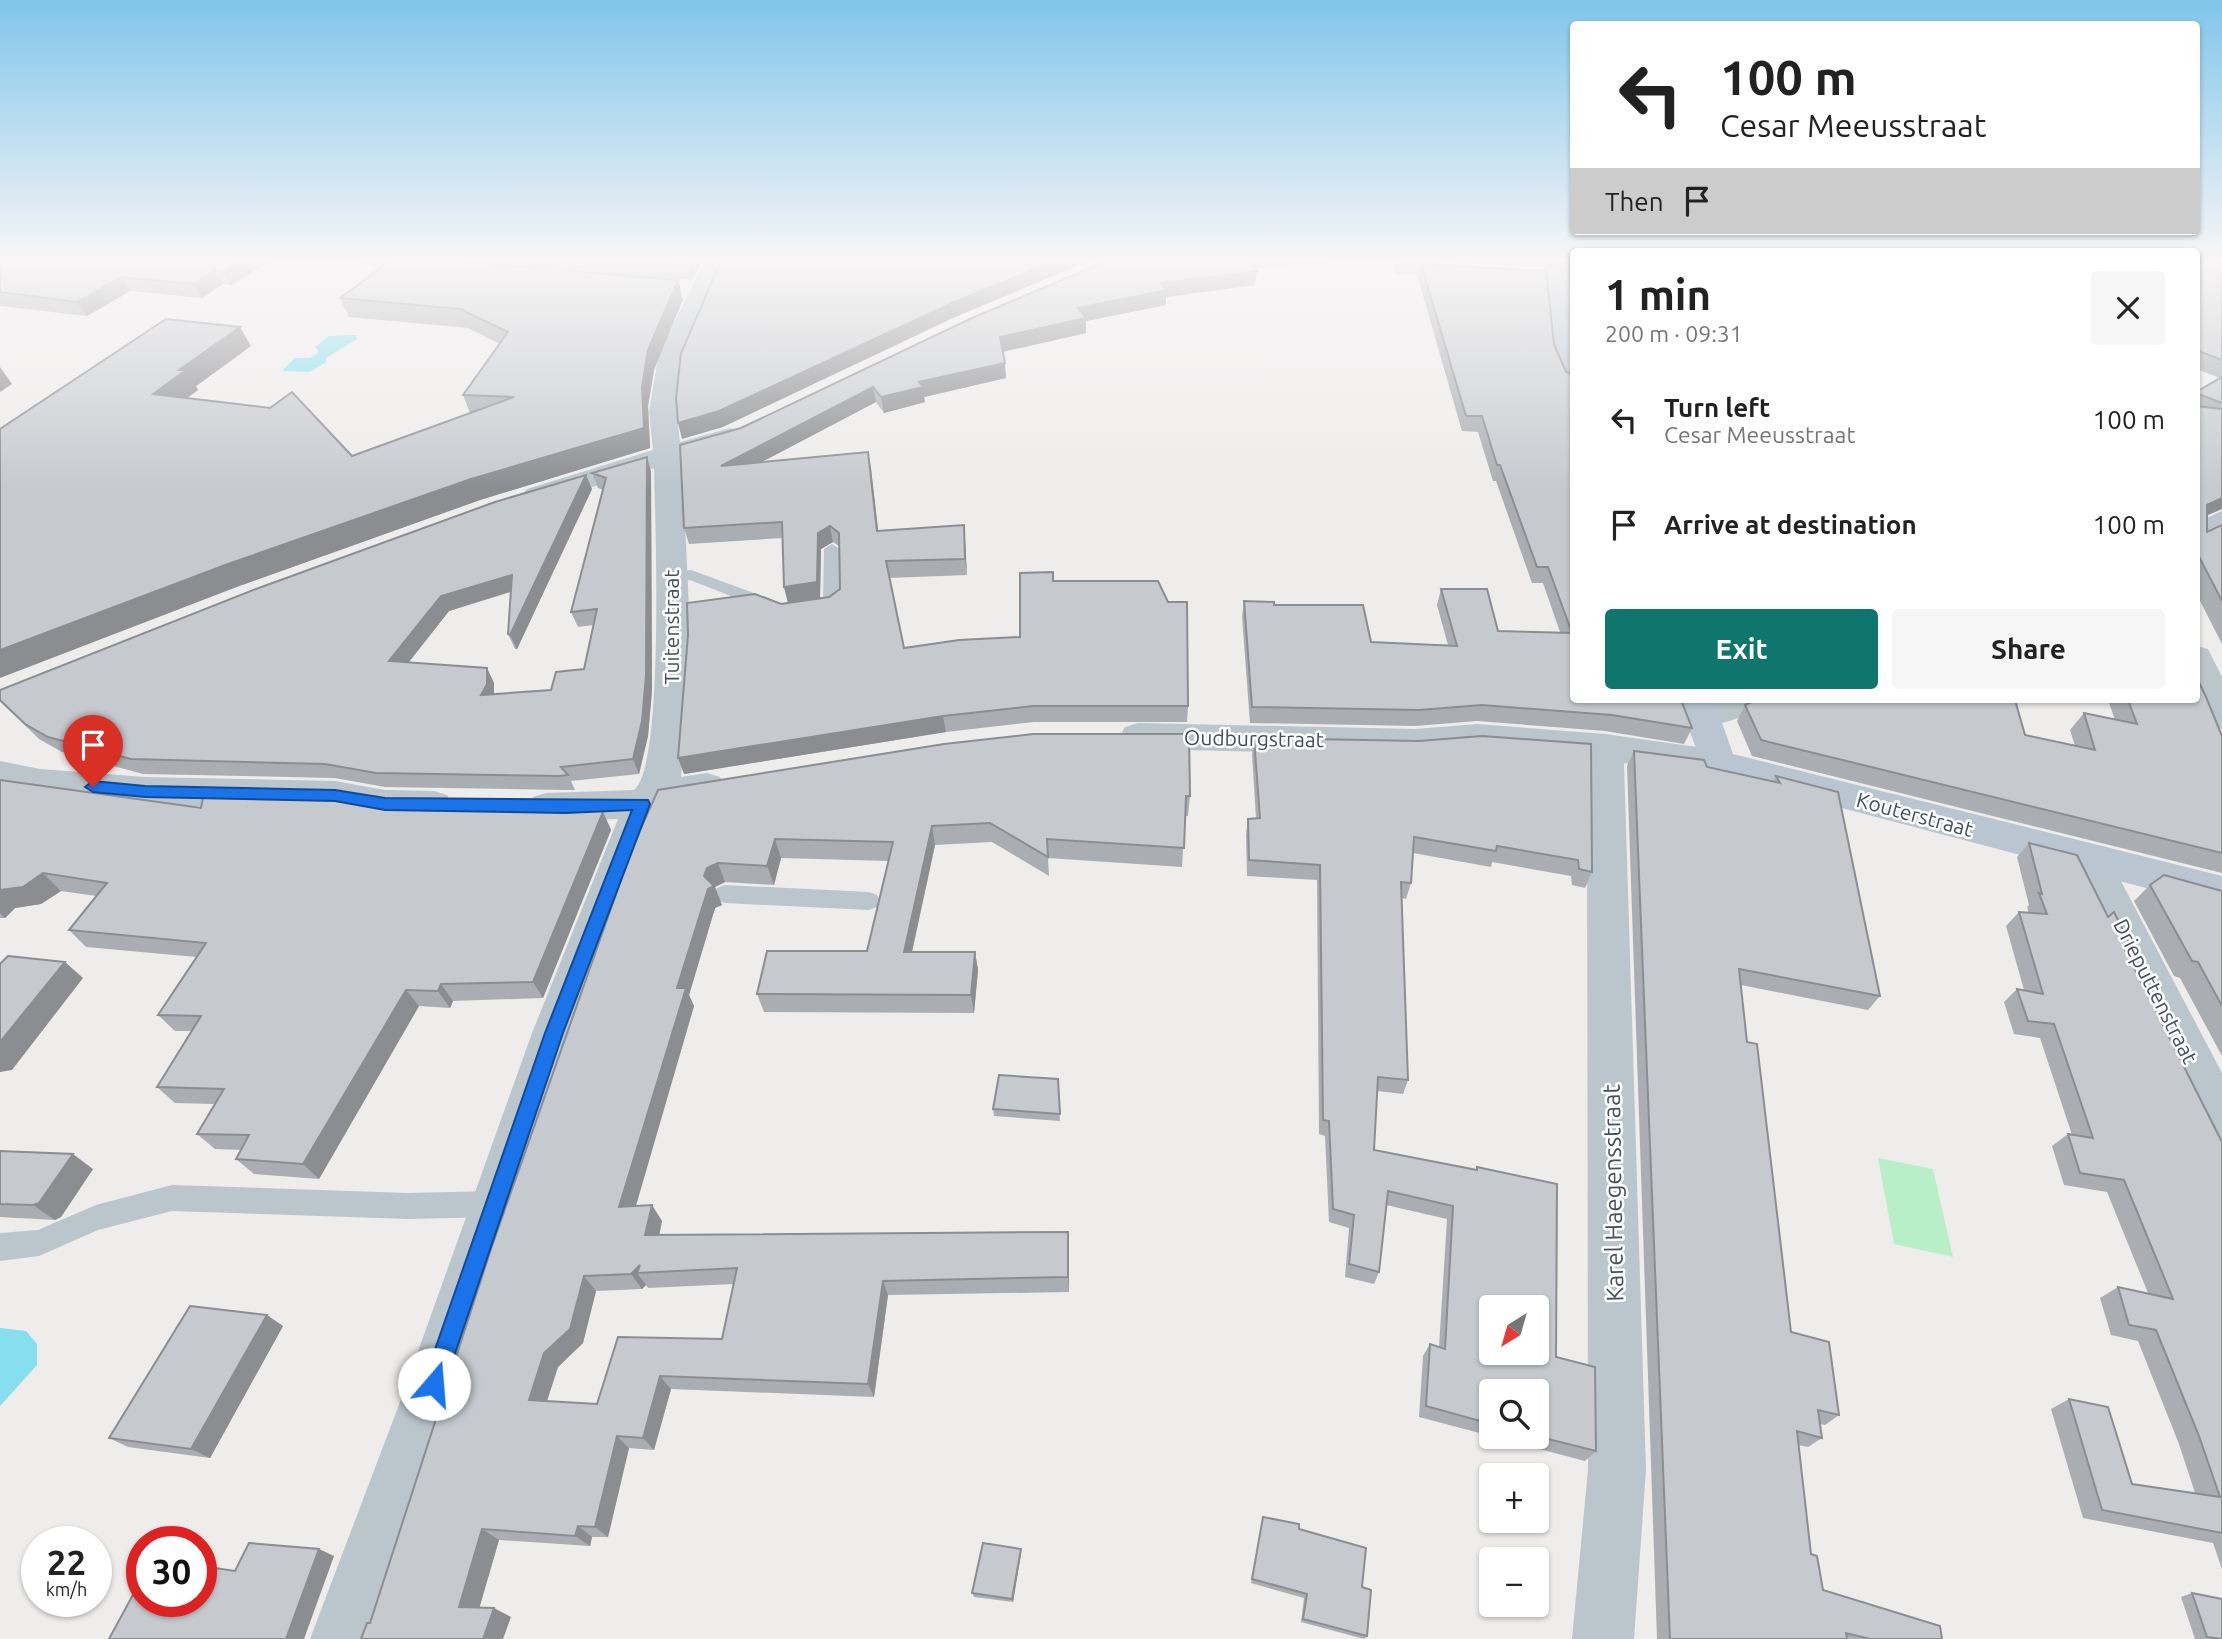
<!DOCTYPE html>
<html lang="en">
<head>
<meta charset="utf-8">
<style>
	:root { --surface:#fff; --page:#f6f6f6; --text:#222; --muted:#767676; --accent:#0f766e }
	body { margin:0; font-family:Ubuntu,sans-serif; background:var(--page); color:var(--text); height:100vh; display:flex; flex-direction:column; font-size:26px; white-space:nowrap }
	* { box-sizing:border-box; margin:0 }
	p { font-size:23px; color:var(--muted) }
	.icon { flex:none; width:38px; height:38px; fill:none; stroke:currentColor; stroke-width:2; stroke-linecap:round; stroke-linejoin:round }
	.map { position:relative; flex:1; overflow:hidden }
	.panel { position:absolute; left:1570px; top:248px; width:630px; height:455px; display:flex; flex-direction:column; background:var(--surface); border-radius:7px; box-shadow:0 2px 5px #0004 }
	.panel>* { flex:none }
	.guide { position:absolute; left:1570px; top:21px; width:630px; height:214px; border-radius:7px; box-shadow:0 2px 5px #0004; background:#fff; color:var(--text); overflow:hidden }
	.needle { width:46px; rotate:217deg }
	.buttons { position:absolute; left:1479px; top:1295px; display:grid; gap:14px }
	.buttons a { display:grid; place-items:center; width:70px; height:70px; border-radius:7px; background:var(--surface); box-shadow:0 2px 5px #0004; font-size:35px }
	.speed { position:absolute; left:21px; top:1526px; display:flex; gap:14px; font-size:35px; font-weight:700; text-align:center }
	.speed>* { display:grid; place-content:center; width:91px; height:91px; border-radius:50%; background:var(--surface); box-shadow:0 2px 5px #0004; line-height:1 }
	.speed small { font-size:18px; font-weight:400 }
	.speed .limit { border:10px solid #d22; background:#fff; color:#111 }
	.pin { position:absolute; display:grid; place-items:center; width:60px; height:60px; color:#fff; margin:-72px -30px; border-radius:50% 50% 50% 0; rotate:-45deg; box-shadow:0 0 7px #0007 }
	.pin .icon { rotate:45deg }
	.me { position:absolute; width:77px; margin:-38px; rotate:18deg; stroke-linejoin:round; filter:drop-shadow(0 0 5px #0008) }
	.turn { display:flex; align-items:center; gap:24px; height:147px; padding:0 35px; font-size:32px }
	.turn .icon { width:91px; height:91px; stroke-width:2.5 }
	.turn b { display:block; font-size:49px; line-height:60px }
	.then { display:flex; align-items:center; height:66px; padding:0 35px; background:#0003; gap:14px; font-size:26px }
	.round { display:grid; place-items:center; flex:none; width:74px; height:74px; border-radius:7px; background:var(--page) }
	.head { display:flex; align-items:center; justify-content:space-between; height:119px; padding:0 35px }
	h1 { font-size:42px; font-weight:700; line-height:52px }
	.action { display:flex; gap:14px; margin-top:auto; padding:14px 35px }
	.action a { flex:1; height:80px; border-radius:7px; background:var(--accent); color:#fff; font-size:28px; font-weight:700; line-height:80px; text-align:center }
	.action a+a { background:var(--page); color:var(--text) }
	ul { padding:0; list-style:none }
	li { display:flex; align-items:center; gap:21px; height:105px; padding:0 35px }
	li div { flex:1 }
	li b { display:block; font-size:26px }
	li em { font-style:normal }
	.map>svg:first-child { display:block }
	.green { fill:#b8efc9 }
	.water { fill:#85dfed }
	.lines { fill:none; stroke-linecap:round; stroke-linejoin:round }
	.lane { fill:#bac5cc; fill-rule:evenodd }
	.street { fill:#bac5cc; fill-rule:evenodd }
	.secondary { fill:#b9c6d1; fill-rule:evenodd }
	.wall { fill:#aaaeb2; fill-rule:evenodd }
	.shaded-wall { fill:#8b8d91 }
	.building { fill:#c6cacf; stroke:#8b8d91; stroke-width:2; fill-rule:evenodd }
	.route { fill:#1a73e8; stroke:#114b97; stroke-width:2 }
	.labels { text-anchor:middle; dominant-baseline:central; stroke-width:5; stroke-linejoin:round; paint-order:stroke }
	.street-label { font-size:21px; fill:#44515a; stroke:#fff }
	.near-street-label { font-size:24px; fill:#44515a; stroke:#fff }
</style>
</head>
<body>
<div class="map">
<svg width="2222" height="1639" viewBox="0 0 2222 1639">
	<rect width="100%" height="100%" fill="#efecec"/>
	<path class="green" d="M1878 1158 1933 1169 1953 1257 1894 1244Z"/>
	<g class="water">
		<path d="M356 335 357 339 326 358V362L310 372 282 371 295 358H310L319 352 315 347 329 336Z"/>
		<path d="M0 1328 26 1331 37 1344V1365L0 1406Z"/>
	</g>
	<g class="lines">
		<g class="lane">
			<path d="M832 544 840 549 841 605 832 611 807 612 804 608 807 604 823 601 824 549Z"/>
			<path d="M691 570 778 602 781 606 772 612 690 580 672 583 663 578 666 574Z"/>
			<path d="M725 885 869 892 877 895 880 901 877 907 869 910 725 903 717 900 714 894 717 888Z"/>
			<path d="M172 1185 408 1193 494 1191 504 1195 507 1204 504 1213 494 1217 408 1219 172 1211 98 1230 39 1256 0 1261V1233L38 1230 96 1205Z"/>
		</g>
		<g class="street">
			<path d="M359 261H443L452 267C445 278 366 271 359 261Z"/>
			<path d="M705 261H727C698 323 670 372 680 442L730 428 740 430 744 436 740 442 682 460 691 651 681 777 707 773 720 777 726 787 720 797 664 807 659 812 576 1033 453 1410 372 1639H310L397 1410 532 1033 618 819 546 821 533 817 527 807 533 797 546 793 634 790C665 766 655 517 654 468L537 504 527 501 522 495 527 489 653 450 649 411 659 353Z"/>
			<path d="M1404 262 1474 265 1485 272 1474 279 1396 274 1393 269 1396 264Z"/>
			<path d="M2222 511V533L2196 546V523Z"/>
			<path d="M2196 646 2208 649 2222 677V729L2209 726 2196 698Z"/>
			<path d="M1711 700H1765C1755 716 1709 730 1690 725L1685 716 1690 707Z"/>
			<path d="M1138 723 1415 729 1477 724 1605 734 1718 750 1731 754 1736 763 1731 772 1718 776 1624 763 1646 1470 1634 1639H1572L1588 1470 1587 758 1477 750 1415 755 1138 749 1125 745 1120 736 1125 727Z"/>
			<path d="M0 761 40 769 145 777 335 781 385 790 434 791 447 795 453 805 447 815C408 827 370 810 331 809 221 804 108 812 0 787Z"/>
			<path d="M2090 845 2104 849 2222 1073V1141L2205 1135 2070 860 2076 849Z"/>
		</g>
		<g class="secondary">
			<path d="M1544 261H1566L1573 330V388L1564 386C1544 356 1546 296 1544 261Z"/>
			<path d="M1678 700H1714L1733 754 2222 876V908L1705 772Z"/>
		</g>
	</g>
	<g class="wall">
		<path d="M0 261H270L242 279 231 285 223 284 202 298 130 291 87 316 0 306Z"/>
		<path d="M465 261H702L692 280Z"/>
		<path d="M1107 261H1358L1255 268 1257 271 1255 285 1166 297V305L1086 321V333L1003 352 1006 378 924 397 925 402 884 413 876 402 762 462 868 452 878 531 964 525 967 575 889 578 904 648 1020 637 1053 581 1188 706 1187 722H1034L946 732 684 774 781 604 788 603 784 587 782 538 689 544 684 528 741 428ZM833 542 840 547V589L829 597 820 599 821 549Z"/>
		<path d="M1427 261H1543L1542 267Z"/>
		<path d="M1566 261H1573V312Z"/>
		<path d="M2196 261H2222V509L2207 515V532L2222 525V644L2196 593V392L2220 378 2196 369Z"/>
		<path d="M1421 264 1554 344 1566 372 1573 700 1692 728 1684 744 1605 731 1477 721 1415 726 1250 723 1242 617 1244 601 1274 605 1371 642 1448 645 1437 605 1441 589 1498 631 1560 632 1543 583H1532L1496 481H1493L1478 432 1462 431 1418 278Z"/>
		<path d="M340 298 683 299 654 370 648 406 650 448 480 500 242 585 0 429 251 346 196 386 198 390 187 398 352 456 470 413 463 395 500 344 468 328 349 317Z"/>
		<path d="M647 457 651 472 652 690 648 736 639 774 571 781 575 790H566L385 787 335 778 143 774 62 752 39 739 0 701V690L586 475 592 489 517 649H515L508 634 511 592 449 611 408 663 494 683V694L551 690 584 669 593 625 578 627 571 612 603 490 598 488 592 473Z"/>
		<path d="M2108 700H2196L2222 736V873L1752 756 1737 721 1745 705 2025 735 2075 746 2070 730 2084 713 2115 720Z"/>
		<path d="M1482 736 1592 872 1585 888 1572 885 1571 876 1492 862 1491 867 1413 853 1411 883 1406 899 1402 898 1408 1080 1403 1094 1377 1091 1374 1150 1476 1170 1477 1167 1556 1357 1596 1451 1585 1461 1494 1437H1536V1391H1491V1436L1419 1417 1423 1356 1430 1344 1439 1347 1447 1219 1386 1205 1379 1272 1374 1284 1345 1277 1349 1228 1329 1222 1325 1136 1319 1134 1317 880 1247 876 1246 835 1248 819 1256 818 1252 755 1254 738 1419 741Z"/>
		<path d="M1634 751 1773 782 1776 776 1880 996 1868 1010 1741 985 1747 1042 1791 1332 1839 1415 1825 1425 1820 1424 1822 1438 1808 1447 1798 1445 1811 1554 1823 1590 1942 1639H1657L1627 766Z"/>
		<path d="M0 780 201 808 373 803 603 812 611 830 543 998 453 1001 450 1008 419 1006 319 1179 254 1174 236 1159 242 1150 215 1149 197 1134 215 1104 175 1103 157 1087 191 1031H175L158 1015 196 957 86 947 69 930 96 896 61 891 41 904 15 908 5 918H0Z"/>
		<path d="M1190 796 1188 816H1185L1182 867 1048 858 1049 876 992 842 935 845 912 952H975L978 970 974 1013 764 1012 757 994 867 951 888 861 781 858 774 885 725 882 715 887 722 905 715 908 689 995 694 1006 635 1206 662 1221 659 1235 1069 1248V1292L888 1295 874 1397 671 1389 654 1450 629 1448 608 1537H592L590 1546 499 1540 479 1608 511 1617 370 1623 633 846ZM734 1284 722 1339 597 1404 547 1401 558 1367 583 1343 596 1291 642 1289 646 1285 648 1288Z"/>
		<path d="M2029 843 2108 917 2133 950 2128 955 2222 1142V1569L2213 1543 2083 1518 2051 1409 2069 1399 2132 1484 2195 1493 2179 1444 2138 1341 2111 1335 2100 1298 2118 1287 2148 1293 2107 1192 2064 1185 2052 1146 2068 1134 2072 1135 2040 1038 2014 1034 2004 1002 2017 989 2024 990 2006 926 2019 912 2029 913 2027 907 2029 905 2017 857Z"/>
		<path d="M2150 885 2222 891V1056L2180 978 2174 976 2134 901Z"/>
		<path d="M1058 1079 1060 1121 994 1116 993 1109Z"/>
		<path d="M0 1151 93 1169 61 1217 55 1220 0 1217Z"/>
		<path d="M283 1326 210 1458 128 1447 109 1438Z"/>
		<path d="M1263 1517 1299 1529 1362 1587 1367 1636 1364 1639 1301 1622 1304 1598 1251 1583Z"/>
		<path d="M1021 1549V1553L1013 1602 974 1597 972 1593Z"/>
		<path d="M2192 1593 2222 1639H2195L2181 1597Z"/>
	</g>
	<g class="shaded-wall">
		<path d="M240 261H270L231 285 223 271Z"/>
		<path d="M691 261H702L692 280 689 266Z"/>
		<path d="M1054 261H1089L953 318 723 427 682 439 678 423 952 303Z"/>
		<path d="M215 270 223 284 202 298 194 284Z"/>
		<path d="M1257 271 1255 285 1166 297V305L1086 321V333L1001 352 1000 337 1078 308 1161 283Z"/>
		<path d="M121 277 130 291 87 316 77 302Z"/>
		<path d="M678 280 683 299 654 370 648 406 650 448 480 500 242 585 0 678V650L642 387 648 350Z"/>
		<path d="M240 327 251 346 196 386 198 390 165 414 153 394 179 370Z"/>
		<path d="M1005 363 1006 378 924 397 925 402 884 413 881 397 919 382Z"/>
		<path d="M0 367 12 384 0 392Z"/>
		<path d="M873 387 876 402 725 481 721 466Z"/>
		<path d="M868 452 871 468 880 547 877 531Z"/>
		<path d="M647 457 651 472 652 690 648 736 639 774 633 759Z"/>
		<path d="M586 475 592 489 517 649 510 635Z"/>
		<path d="M2222 498V509L2196 520 2207 505Z"/>
		<path d="M964 525 965 541 967 575 965 559Z"/>
		<path d="M830 526 833 542 821 549 820 599 788 603 784 587 818 533Z"/>
		<path d="M512 575 519 589 449 611 398 676 389 661 441 596Z"/>
		<path d="M487 668 494 683V699L481 695Z"/>
		<path d="M943 716 946 732 684 774 678 758Z"/>
		<path d="M603 812 611 830 543 998 533 982Z"/>
		<path d="M932 826 935 845 908 970 904 952Z"/>
		<path d="M775 839 781 858 774 885 767 866Z"/>
		<path d="M718 863 725 882 715 887 722 905 715 908 689 995 694 1006 631 1223 619 1207 677 988 704 876 707 868Z"/>
		<path d="M43 873 61 891 41 904 15 908 5 918 0 913V890Z"/>
		<path d="M975 952 978 970 974 1013 971 995Z"/>
		<path d="M65 962 83 978 12 1070 0 1072V1042Z"/>
		<path d="M441 984 453 1001 450 1008 438 991Z"/>
		<path d="M406 990 419 1006 319 1179 303 1164Z"/>
		<path d="M73 1154 93 1169 61 1217 55 1220 33 1205Z"/>
		<path d="M652 1205 662 1221 656 1251 645 1235Z"/>
		<path d="M1068 1232 1069 1248V1292L1068 1277Z"/>
		<path d="M640 1265 637 1273 646 1285 642 1289 631 1274Z"/>
		<path d="M584 1276 596 1291 583 1343 558 1367 543 1413 529 1400 544 1353Z"/>
		<path d="M883 1281 888 1295 874 1397 868 1384Z"/>
		<path d="M267 1315 283 1326 210 1458 191 1449Z"/>
		<path d="M660 1376 671 1389 654 1450 643 1438Z"/>
		<path d="M617 1436 629 1448 608 1537 595 1527Z"/>
		<path d="M578 1526 592 1537 590 1546 575 1536Z"/>
		<path d="M482 1529 499 1540 477 1616 459 1607Z"/>
		<path d="M319 1549 334 1556 304 1639H286Z"/>
		<path d="M1021 1549V1553L1013 1602 1012 1599Z"/>
		<path d="M494 1608 511 1617 503 1639H483Z"/>
	</g>
	<g class="building">
		<path d="M0 261H240L223 271 215 270 194 284 121 277 77 302 0 292Z"/>
		<path d="M390 261H456L678 280 648 350 642 387 644 428 471 479 228 564 0 650V429L166 319 240 327 179 370H186L153 394 270 408 292 392 352 456 514 397 463 395 508 332 460 309 340 298Z"/>
		<path d="M627 261H691L689 266Z"/>
		<path d="M721 261H1054L952 303 719 411 678 423 676 398 681 353Z"/>
		<path d="M1107 261H1248L1257 271 1161 283 1167 290 1078 308 1086 318 1000 337 1005 363 919 382 923 387 881 397 873 387 721 466 868 452 877 531 964 525 965 559 886 561 904 648 959 640 1020 637V573L1053 572V581H1158L1168 602H1187L1188 706H1033L943 716 678 758 688 635 687 603 755 594 781 604 829 597 840 589 839 533 830 526 818 533 817 582 784 587 782 522 684 528 680 445 741 428 972 318Z"/>
		<path d="M2196 261H2222V360L2196 350Z"/>
		<path d="M1421 264 1546 271 1554 344 1566 372 1573 374V700H1681L1692 728 1612 715 1482 705 1419 710 1252 707 1244 601 1274 602V605H1363L1371 642 1457 646 1441 589H1487L1498 631 1572 633 1548 567H1537L1500 465H1497L1482 416H1466Z"/>
		<path d="M2222 377V403L2196 393V392Z"/>
		<path d="M2196 406 2222 409V498L2207 505V532L2222 525V601L2196 551Z"/>
		<path d="M647 457 646 675 642 721 633 759 561 767 568 775 559 776 376 773 325 764 131 759 48 737 25 724 0 700V690L256 589 495 502 586 475 510 635 508 634 512 575 441 596 389 661 487 668V684L481 695 551 690 556 672 584 669 597 609 571 612 606 478 592 473Z"/>
		<path d="M2196 676 2206 697 2222 736V853L1761 740 1745 705 1756 700H2015L2025 735 2095 750 2084 713 2137 724 2128 700H2196Z"/>
		<path d="M1033 734H1189L1190 796H1186L1184 848 1047 839 1048 857 990 823 932 826 904 952H975L971 995 757 994 767 951H867L893 842 775 839 767 866 718 863 707 868 704 876 714 886 708 889 677 988H686L619 1207 652 1205 645 1235 1068 1232V1277L883 1281 868 1384 660 1376 643 1438 617 1436 595 1527 578 1526 575 1536 482 1529 459 1607 494 1608 483 1639H361L367 1623H370L491 1249 633 846 658 790 944 744ZM640 1265 637 1273 737 1268 722 1339 618 1337 597 1404 529 1400 544 1353 570 1329 584 1276 631 1274Z"/>
		<path d="M1482 736 1591 744 1592 872 1579 869 1578 860 1497 846 1496 851 1414 837 1411 883 1401 882 1408 1080 1378 1077 1374 1150 1477 1170V1167L1557 1184 1556 1357 1595 1367 1596 1451 1536 1436V1391H1491V1424L1426 1406 1430 1344 1445 1349 1453 1206 1388 1191 1379 1272 1349 1264 1354 1215 1333 1209 1329 1121 1323 1120 1320 865 1249 860 1248 819 1260 818 1254 738 1419 741ZM1491 1307H1536V1353H1491Z"/>
		<path d="M1634 751 1704 760 1707 767 1780 783 1776 776 1838 792 1880 996 1739 969 1747 1042 1757 1044 1791 1332 1829 1342 1839 1415 1818 1410 1822 1438 1797 1431 1811 1554 1817 1556 1823 1590 1940 1626 1942 1639H1870L1846 1633 1847 1639H1670Z"/>
		<path d="M0 780 201 808 204 792 322 794 373 803 595 804 603 812 533 982 441 984 438 991 406 990 303 1164 236 1159 249 1135 197 1134 224 1089 157 1087 201 1016 158 1015 206 943 69 930 107 883 43 873 23 887 0 890Z"/>
		<path d="M2029 843 2077 855 2108 917 2114 912 2133 950 2124 948 2222 1142V1533L2102 1510 2069 1399 2108 1407 2132 1484 2220 1497 2199 1436 2156 1330 2129 1325 2118 1287 2173 1299 2124 1180 2080 1173 2068 1134 2093 1138 2054 1024 2028 1021 2017 989 2043 994 2019 912 2047 914 2039 893 2042 894Z"/>
		<path d="M2164 875 2222 891V1006L2198 962 2192 961 2150 885Z"/>
		<path d="M8 956 65 962 0 1042V964Z"/>
		<path d="M999 1075 1058 1079 1060 1114 993 1109Z"/>
		<path d="M0 1151 73 1154 39 1203 33 1205 0 1204Z"/>
		<path d="M190 1306 267 1315 191 1449 109 1438Z"/>
		<path d="M1263 1517 1299 1524V1529L1366 1548 1362 1587 1371 1590 1367 1636 1303 1619 1307 1594 1252 1579Z"/>
		<path d="M249 1543 319 1549 286 1639H109L136 1589 142 1590V1601H201V1566L235 1571Z"/>
		<path d="M983 1543 1021 1549 1012 1599 972 1593Z"/>
		<path d="M2192 1593 2222 1599V1639L2207 1637Z"/>
	</g>
	<linearGradient id="sky" x2="0" y2="1"><stop stop-color="#80c5ea"/><stop offset="0.53" stop-color="#f8f6f6"/><stop offset="1" stop-color="#f8f6f6" stop-opacity="0"/></linearGradient>
	<rect width="2222" height="490" fill="url(#sky)"/>
	<path class="route" d="M93 781 145 786 335 790 385 798 648 800 650 804 563 1033 442 1392 434 1396 426 1392 423 1384 545 1033 632 810 566 813 385 810 335 801 145 797 93 792 85 787Z"/>
	<g class="labels">
		<g class="street-label">
			<text transform="translate(671 627) rotate(-90)">Tuitenstraat</text>
			<text transform="translate(1254 738) rotate(1)">Oudburgstraat</text>
			<text transform="translate(1915 814) rotate(15)">Kouterstraat</text>
			<text transform="translate(2156 991) rotate(63)">Drieputtenstraat</text>
		</g>
		<g class="near-street-label">
			<text transform="translate(1613 1193) rotate(-91)">Karel Haegensstraat</text>
		</g>
	</g>
</svg>
<div class="buttons">
<a><svg class="needle" viewBox="-14 -14 28 28"><path d="M0-13l5 13h-10z" fill="#e53935"/><path d="M0 13l5-13h-10z" fill="#767676"/></svg></a>
<a><svg class="icon" aria-label="search" viewBox="0 0 24 24"><circle cx="10" cy="10" r="6"/><path d="M15 15l6 6"/></svg></a>
<a>+</a>
<a>−</a>
</div>
<div class="speed"><div>22<small>km/h</small></div><div class="limit">30</div></div>
<div class="pin" style="left:93px;top:787px;background:#d93025"><svg class="icon" aria-label="arrive" viewBox="0 0 24 24"><path d="M6 21V4h12l-3 4 3 4H6"/></svg></div>
<svg class="me" style="left:434px;top:1384px" viewBox="-20 -20 40 40"><circle r="19" fill="#fff"/><path d="M0-13L10 11 0 6-10 11z" fill="#1a73e8"/></svg>
<div class="guide">
<div class="turn"><svg class="icon" aria-label="left" viewBox="0 0 24 24"><path d="M17 20v-9H6M10 6l-5 5 5 5"/></svg><div><b>100 m</b>Cesar Meeusstraat</div></div>
<div class="then">Then<svg class="icon" aria-label="arrive" viewBox="0 0 24 24"><path d="M6 21V4h12l-3 4 3 4H6"/></svg></div>
</div>
<section class="panel">
<div class="head"><div><h1>1 min</h1><p>200 m · 09:31</p></div><a class="round"><svg class="icon" aria-label="close" viewBox="0 0 24 24"><path d="M6 6l12 12M18 6L6 18"/></svg></a></div>
<ul>
<li><svg class="icon" aria-label="left" viewBox="0 0 24 24"><path d="M17 20v-9H6M10 6l-5 5 5 5"/></svg><div><b>Turn left</b><p>Cesar Meeusstraat</p></div><em>100 m</em></li>
<li><svg class="icon" aria-label="arrive" viewBox="0 0 24 24"><path d="M6 21V4h12l-3 4 3 4H6"/></svg><div><b>Arrive at destination</b></div><em>100 m</em></li>
</ul>
<div class="action"><a>Exit</a><a>Share</a></div>
</section>
</div>
</body>
</html>
